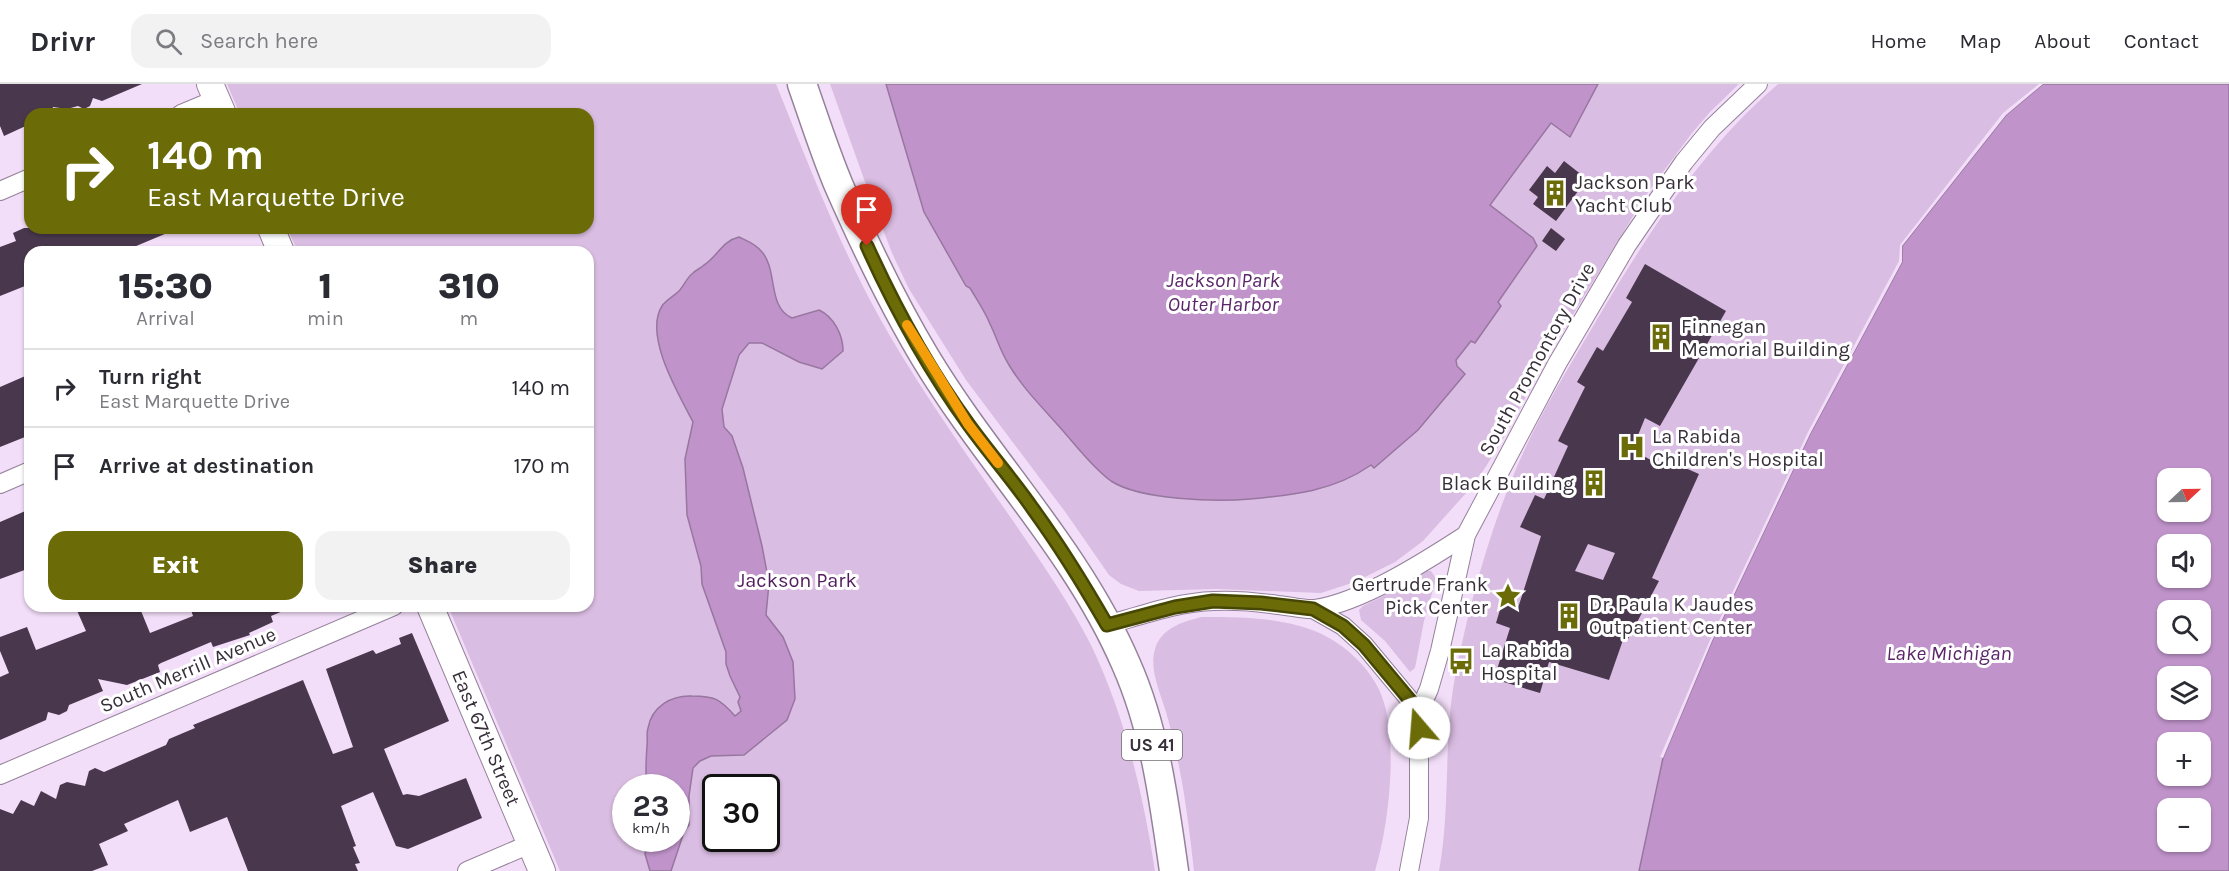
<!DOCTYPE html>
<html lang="en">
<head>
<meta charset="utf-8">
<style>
	:root { --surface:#fff; --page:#f2f2f3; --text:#2b2b33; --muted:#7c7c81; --line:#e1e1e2; --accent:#6b6b08 }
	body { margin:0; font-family:Karla,sans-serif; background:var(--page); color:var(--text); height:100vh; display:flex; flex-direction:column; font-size:22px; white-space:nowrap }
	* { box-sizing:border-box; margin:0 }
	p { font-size:20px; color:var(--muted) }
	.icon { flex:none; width:33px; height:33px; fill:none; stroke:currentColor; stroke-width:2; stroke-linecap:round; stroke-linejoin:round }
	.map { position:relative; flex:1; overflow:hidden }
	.side { position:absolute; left:24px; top:162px; width:570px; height:366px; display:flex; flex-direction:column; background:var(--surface); border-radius:18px; box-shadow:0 2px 4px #0004 }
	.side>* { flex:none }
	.banner { position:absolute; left:24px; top:24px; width:570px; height:126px; border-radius:18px; box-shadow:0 2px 4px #0004; background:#6b6b08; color:#fff; overflow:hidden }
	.needle { width:39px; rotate:68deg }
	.controls { position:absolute; left:2157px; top:384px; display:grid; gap:12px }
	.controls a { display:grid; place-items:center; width:54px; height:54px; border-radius:12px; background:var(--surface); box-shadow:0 2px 4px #0004; font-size:30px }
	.speed { position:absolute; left:612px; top:690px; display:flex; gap:12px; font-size:30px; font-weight:700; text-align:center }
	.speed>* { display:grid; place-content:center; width:78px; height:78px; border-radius:50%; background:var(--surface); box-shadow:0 2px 4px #0004; line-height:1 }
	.speed small { font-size:15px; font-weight:400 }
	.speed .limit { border:3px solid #111; border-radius:9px; background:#fff; color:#111 }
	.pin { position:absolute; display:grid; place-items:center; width:51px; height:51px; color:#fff; margin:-62px -26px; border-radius:50% 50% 50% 0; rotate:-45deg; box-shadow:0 0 6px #0007 }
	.pin .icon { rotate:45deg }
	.me { position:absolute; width:66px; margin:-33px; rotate:342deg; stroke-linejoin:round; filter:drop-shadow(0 0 4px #0008) }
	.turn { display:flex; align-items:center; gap:21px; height:126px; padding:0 24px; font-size:27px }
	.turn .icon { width:78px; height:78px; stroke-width:2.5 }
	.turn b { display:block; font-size:42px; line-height:51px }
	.eta { display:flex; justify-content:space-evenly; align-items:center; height:102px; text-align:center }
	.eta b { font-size:36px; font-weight:800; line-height:42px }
	.cta { display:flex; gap:12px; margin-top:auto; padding:12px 24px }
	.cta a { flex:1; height:69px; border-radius:18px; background:var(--accent); color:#fff; font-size:24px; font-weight:800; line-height:69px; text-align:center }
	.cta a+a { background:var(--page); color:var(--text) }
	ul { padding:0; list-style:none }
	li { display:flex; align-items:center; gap:18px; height:78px; padding:0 24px; border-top:2px solid var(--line) }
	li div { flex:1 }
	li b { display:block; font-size:22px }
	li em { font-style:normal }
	header { display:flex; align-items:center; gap:36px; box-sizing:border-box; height:84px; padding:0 30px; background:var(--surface); border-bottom:2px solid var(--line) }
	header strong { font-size:28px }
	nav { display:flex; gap:33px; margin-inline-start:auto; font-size:21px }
	.search { width:420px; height:54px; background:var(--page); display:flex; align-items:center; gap:15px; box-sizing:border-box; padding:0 21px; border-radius:18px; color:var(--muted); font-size:22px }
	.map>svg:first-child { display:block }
	.green { fill:#dabde2; fill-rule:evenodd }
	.water { fill:#c094cb; stroke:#97769f; stroke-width:1.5; fill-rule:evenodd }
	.pier { fill:#f3def9 }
	.building { fill:#49384d; fill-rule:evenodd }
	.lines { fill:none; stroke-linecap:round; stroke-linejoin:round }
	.street-casing { stroke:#95829a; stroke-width:20 }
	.secondary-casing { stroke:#95829a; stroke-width:28 }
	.primary-casing { stroke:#95829a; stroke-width:31 }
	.street { stroke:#fff; stroke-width:18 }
	.secondary { stroke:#fff; stroke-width:26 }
	.primary { stroke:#fff; stroke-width:28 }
	.route-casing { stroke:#464605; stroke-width:15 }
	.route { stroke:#6b6b08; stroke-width:10 }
	.slow { stroke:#f59e0b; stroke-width:10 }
	.labels { text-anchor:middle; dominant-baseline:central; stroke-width:6; stroke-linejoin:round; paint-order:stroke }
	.shield { fill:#fff; stroke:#736d74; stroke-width:1.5 }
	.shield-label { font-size:18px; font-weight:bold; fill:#372f39 }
	.poi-label { font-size:20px; fill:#372f39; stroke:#fff; text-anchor:start }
	.street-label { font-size:20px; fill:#372f39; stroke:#fff }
	.park-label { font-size:20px; fill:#511b5e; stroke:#fff }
	.water-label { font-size:21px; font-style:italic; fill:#5b2669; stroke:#fff }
</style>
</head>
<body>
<header>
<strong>Drivr</strong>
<div class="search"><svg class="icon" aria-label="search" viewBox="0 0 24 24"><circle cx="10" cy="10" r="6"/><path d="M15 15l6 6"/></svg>Search here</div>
<nav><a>Home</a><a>Map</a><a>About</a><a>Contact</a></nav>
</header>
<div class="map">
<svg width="2229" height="787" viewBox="0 0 2229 787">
	<rect width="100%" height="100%" fill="#f3def9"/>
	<g class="green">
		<path d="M227 0H776C811 86 843 172 890 252 927 315 969 374 1011 434 1039 475 1068 516 1091 561 1125 632 1143 709 1155 787H560L448 522H588V168H298L287 144H588V30H240ZM626 704H676V754H626ZM716 704H766V754H716Z"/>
		<path d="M830 0H1739L1710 28 1692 49 1646 111 1549 270 1506 350 1485 384 1467 408 1423 457 1395 478 1355 498 1321 509 1216 505 1139 507 1121 500 1109 491 1066 429 966 296 909 205 892 169 869 109Z"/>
		<path d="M1778 0H2043L1902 178 1663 674 1639 787H1439C1451 723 1443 657 1455 593 1468 526 1486 459 1511 397 1536 334 1574 275 1608 217 1656 137 1707 61 1778 0Z"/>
		<path d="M1425 487H1431L1435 493V499L1424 537 1415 584 1410 588 1385 557 1361 536 1359 526 1363 522 1383 512Z"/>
		<path d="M1202 533C1239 533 1276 533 1312 546 1340 556 1369 581 1381 610 1399 654 1389 742 1375 787H1194C1190 752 1186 717 1179 682 1175 664 1171 645 1166 628 1160 608 1149 585 1155 565 1161 544 1184 537 1202 533Z"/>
	</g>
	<g class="water">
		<path d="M886 0H1598L1570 53 1551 39 1490 121 1533 154 1537 162 1498 218 1501 222 1475 259 1471 257 1456 276 1457 282 1465 290 1418 346 1374 384 1371 381C1334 407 1294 411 1250 415 1216 418 1140 416 1111 397 1093 384 1078 364 1064 348 1045 326 1024 306 1009 281 1000 267 997 254 990 240 985 227 977 216 970 204L966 202 924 128Z"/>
		<path d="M2043 0H2229V787H1639L1663 674 1712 557 1810 350 1902 178V162L2006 31ZM2168 394H2200V428H2168ZM2168 460H2200V494H2168ZM2168 526H2200V560H2168ZM2168 592H2200V626H2168ZM2168 658H2200V692H2168ZM2168 724H2200V758H2168Z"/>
		<path d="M739 153C747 157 756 160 762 168 778 186 767 223 792 234L819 226C834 233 843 251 843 267L822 285 799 278 762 259H749L739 271 722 325 724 343 732 352 743 384 762 462 769 499 766 531 783 553 793 578 795 615 787 636 744 671 711 672 700 677 693 684 689 712V741L684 748 671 787H650L645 770 648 755 676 754V704L647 703C645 689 646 676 647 662 648 656 646 650 648 644 652 622 672 611 692 612 715 612 720 615 735 632L741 627 738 618 740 613 730 592 726 580V568L702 500 701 482 687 431 685 375 693 338C680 312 643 252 662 222 666 216 674 212 679 207 684 202 687 193 693 189 696 186 701 184 704 181 718 172 722 157 739 153Z"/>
	</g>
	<path class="pier" d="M2039 0H2043L2006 31 1902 162V178L1810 350 1712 557 1663 674 1660 673 1710 556 1808 348 1899 177 1900 161 2003 29Z"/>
	<g class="building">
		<path d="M0 0H142L102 17 93 14 90 22 84 25 78 22 67 25 53 23 51 30H30V40L4 52 0 42Z"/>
		<path d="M1564 77 1587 95 1556 137 1533 120 1538 113 1529 106 1547 82 1555 89Z"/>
		<path d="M24 144H179L122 168H30V200L0 212V163L16 157 13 149Z"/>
		<path d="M1551 144 1565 155 1556 167 1542 157Z"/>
		<path d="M1645 180 1726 227 1660 342 1645 334 1632 366 1664 383 1667 376 1699 390 1652 494 1659 497 1627 557 1623 556 1609 596 1549 578 1540 609 1494 595 1510 544 1496 539 1502 519 1518 524 1541 452 1520 443 1535 411 1544 415 1568 362 1558 357 1585 303 1577 298 1597 263 1603 267 1632 218 1626 214ZM1588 460 1615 469 1603 496 1575 487Z"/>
		<path d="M30 290V351L0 363V303Z"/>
		<path d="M30 425V484L0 495V438Z"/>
		<path d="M75 522H139L150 549 193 532 191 526 201 522H295L271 532 273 538 249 549 250 551 213 563 211 558 161 579 158 581 160 588 127 601 98 595 103 607 69 621 67 627 59 631 48 628 46 636 0 656V593L9 589 0 567V553L27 543 36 566 86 547Z"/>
		<path d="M412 549 449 637 384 665 403 711 407 710 419 712 466 694 482 734 408 765 396 762 373 708 341 722 356 762 353 763 360 779 355 780 358 787H248L227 733 190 748 178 716 124 740 128 747 99 760 108 781 92 787H0V725L13 730 21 716 34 722 41 707 56 715 60 701 67 698 85 702 89 687 95 684 104 688 166 661 169 655 195 644 193 641 303 596 333 670 353 663 326 585 373 566 376 570 401 560 399 554Z"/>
	</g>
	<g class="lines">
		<g class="street-casing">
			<g id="street">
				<path d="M181 30 217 15"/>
				<path d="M0 107 30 94"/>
				<path d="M0 400 30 387"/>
				<path d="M1313 525 1343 542 1364 561 1419 627"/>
				<path d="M1107 541C1142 531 1178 518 1214 517 1236 516 1257 518 1278 521 1290 522 1304 526 1315 525 1362 518 1426 477 1466 451"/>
				<path d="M0 691 394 522"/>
				<path d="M467 787 530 760"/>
				<path d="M1409 787 1419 734V627L1429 605 1440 567 1466 451 1557 280 1627 161 1684 78 1712 44 1758 0"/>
			</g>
		</g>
		<g class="secondary-casing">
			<g id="secondary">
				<path d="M210 0 223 30"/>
				<path d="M271 144 281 168"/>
				<path d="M430 522 542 787"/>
			</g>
		</g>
		<g class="primary-casing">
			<path id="primary" d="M802 0C814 34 825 69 839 102 865 161 892 218 925 273 988 378 1077 466 1126 580 1155 645 1164 717 1174 787"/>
		</g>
		<use href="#street" class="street"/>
		<use href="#secondary" class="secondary"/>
		<use href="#primary" class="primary"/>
	</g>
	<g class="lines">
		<g class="route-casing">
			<path id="route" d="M867 162C895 224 929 286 969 341 990 370 1013 396 1033 425 1060 462 1084 501 1107 541L1175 523 1213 517 1261 519 1313 525 1343 542 1364 561 1419 627V644"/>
		</g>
		<use href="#route" class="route"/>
		<path class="slow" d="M907 241 968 340 998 379"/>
	</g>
	<defs>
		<g id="building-bare" transform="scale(2.07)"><path d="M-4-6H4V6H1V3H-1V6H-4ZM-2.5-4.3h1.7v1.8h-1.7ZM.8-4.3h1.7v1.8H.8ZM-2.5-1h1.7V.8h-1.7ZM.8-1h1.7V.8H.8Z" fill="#6b6b08" stroke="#fff" stroke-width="2.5" paint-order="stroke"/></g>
		<g id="hospital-bare" transform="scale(2.07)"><path d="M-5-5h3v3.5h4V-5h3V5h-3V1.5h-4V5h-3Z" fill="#6b6b08" stroke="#fff" stroke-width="2.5" paint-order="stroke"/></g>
		<g id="sight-bare" transform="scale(2.07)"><path d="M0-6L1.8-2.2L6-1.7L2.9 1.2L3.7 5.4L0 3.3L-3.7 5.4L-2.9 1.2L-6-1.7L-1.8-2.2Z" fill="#6b6b08" stroke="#fff" stroke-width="2.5" paint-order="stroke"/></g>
		<g id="bus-bare" transform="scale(2.07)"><path d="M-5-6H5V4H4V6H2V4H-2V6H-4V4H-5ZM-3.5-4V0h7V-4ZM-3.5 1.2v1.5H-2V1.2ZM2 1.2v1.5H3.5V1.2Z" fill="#6b6b08" stroke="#fff" stroke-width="2.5" paint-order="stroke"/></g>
	</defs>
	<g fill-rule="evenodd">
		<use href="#building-bare" x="1555" y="109"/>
		<use href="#building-bare" x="1661" y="253"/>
		<use href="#hospital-bare" x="1632" y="363"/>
		<use href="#building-bare" x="1594" y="399"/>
		<use href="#sight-bare" x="1508" y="512"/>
		<use href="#building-bare" x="1569" y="532"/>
		<use href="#bus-bare" x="1461" y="577"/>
	</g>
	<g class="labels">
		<rect class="shield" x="1122" y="646" width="60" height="30" rx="4.5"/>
		<g class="shield-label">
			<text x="1152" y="661">US 41</text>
		</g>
		<g class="poi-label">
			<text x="1575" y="98">Jackson Park<tspan x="1575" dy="23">Yacht Club</tspan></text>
			<text x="1681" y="242">Finnegan<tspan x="1681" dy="23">Memorial Building</tspan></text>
			<text x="1652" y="352">La Rabida<tspan x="1652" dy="23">Children's Hospital</tspan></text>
			<text x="1574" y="399" text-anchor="end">Black Building</text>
			<text x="1488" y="500" text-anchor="end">Gertrude Frank<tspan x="1488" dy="23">Pick Center</tspan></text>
			<text x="1589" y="520">Dr. Paula K Jaudes<tspan x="1589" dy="23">Outpatient Center</tspan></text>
			<text x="1481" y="566">La Rabida<tspan x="1481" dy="23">Hospital</tspan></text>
		</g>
		<g class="street-label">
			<text transform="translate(1537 275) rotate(-61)">South Promontory Drive</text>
			<text transform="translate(188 586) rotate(-23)">South Merrill Avenue</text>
			<text transform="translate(486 654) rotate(67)">East 67th Street</text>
		</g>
		<g class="park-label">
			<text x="797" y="496">Jackson Park</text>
		</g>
		<g class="water-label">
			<text x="1223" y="196">Jackson Park<tspan x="1223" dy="24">Outer Harbor</tspan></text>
			<text x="1949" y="569">Lake Michigan</text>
		</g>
	</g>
</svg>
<div class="controls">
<a><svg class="needle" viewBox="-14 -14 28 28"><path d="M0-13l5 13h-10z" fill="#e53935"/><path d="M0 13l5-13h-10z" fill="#7c7c81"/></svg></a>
<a><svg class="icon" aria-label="sound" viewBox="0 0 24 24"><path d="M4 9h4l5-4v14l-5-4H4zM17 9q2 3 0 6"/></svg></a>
<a><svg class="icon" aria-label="search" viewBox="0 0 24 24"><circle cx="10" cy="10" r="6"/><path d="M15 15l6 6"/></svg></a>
<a><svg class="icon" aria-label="layers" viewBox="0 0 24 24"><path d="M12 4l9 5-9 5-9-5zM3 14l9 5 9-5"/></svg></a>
<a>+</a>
<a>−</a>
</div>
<div class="speed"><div>23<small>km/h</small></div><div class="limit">30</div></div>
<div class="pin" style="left:867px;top:162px;background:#d93025"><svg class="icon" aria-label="arrive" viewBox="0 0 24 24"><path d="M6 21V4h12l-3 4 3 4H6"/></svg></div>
<svg class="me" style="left:1419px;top:644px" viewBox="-20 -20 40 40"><circle r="19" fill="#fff"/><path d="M0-13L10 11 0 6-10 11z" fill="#6b6b08"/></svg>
<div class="banner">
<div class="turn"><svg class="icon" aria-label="right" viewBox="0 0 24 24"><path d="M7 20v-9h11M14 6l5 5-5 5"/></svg><div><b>140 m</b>East Marquette Drive</div></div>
</div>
<section class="side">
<div class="eta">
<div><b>15:30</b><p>Arrival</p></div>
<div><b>1</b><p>min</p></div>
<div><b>310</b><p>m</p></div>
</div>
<ul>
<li><svg class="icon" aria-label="right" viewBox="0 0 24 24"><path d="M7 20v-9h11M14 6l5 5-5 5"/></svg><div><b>Turn right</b><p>East Marquette Drive</p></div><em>140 m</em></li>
<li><svg class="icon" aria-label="arrive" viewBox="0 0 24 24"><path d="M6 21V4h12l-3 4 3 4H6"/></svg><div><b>Arrive at destination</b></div><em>170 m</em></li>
</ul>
<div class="cta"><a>Exit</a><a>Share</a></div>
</section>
</div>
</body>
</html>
